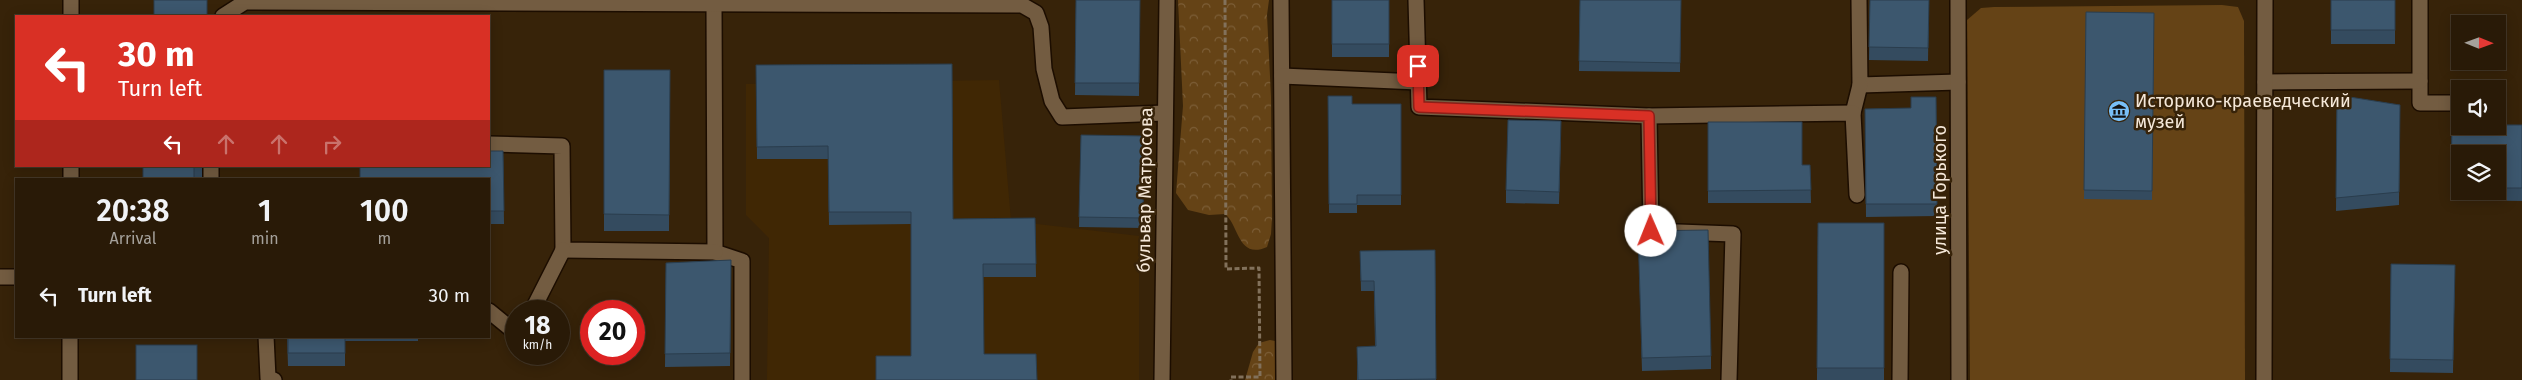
<!DOCTYPE html>
<html lang="en">
<head>
<meta charset="utf-8">
<style>
	:root { --surface:#291a07; --page:#352715; --text:#f1f3f6; --muted:#a5a19b; --line:#453828 }
	body { margin:0; font-family:"Fira Sans",sans-serif; background:var(--page); color:var(--text); height:100vh; display:flex; flex-direction:column; font-size:19px; white-space:nowrap }
	* { box-sizing:border-box; margin:0 }
	p { font-size:16px; color:var(--muted) }
	.icon { flex:none; width:28px; height:28px; fill:none; stroke:currentColor; stroke-width:2; stroke-linecap:round; stroke-linejoin:round }
	.map { position:relative; flex:1; overflow:hidden }
	.panel { position:absolute; left:15px; top:178px; width:475px; height:160px; display:flex; flex-direction:column; background:var(--surface); border-radius:0px; box-shadow:0 2px 12px #0003,0 0 0 1px var(--line) }
	.panel>* { flex:none }
	.banner { position:absolute; left:15px; top:15px; width:475px; height:152px; border-radius:0px; box-shadow:0 2px 12px #0003,0 0 0 1px var(--line); background:#d93025; color:#fff; overflow:hidden }
	.needle { width:32px; rotate:91deg }
	.fabs { position:absolute; left:2451px; top:15px; display:grid; gap:10px }
	.fabs a { display:grid; place-items:center; width:55px; height:55px; border-radius:0px; background:var(--surface); box-shadow:0 2px 12px #0003,0 0 0 1px var(--line); font-size:25px }
	.speed { position:absolute; left:505px; top:300px; display:flex; gap:10px; font-size:25px; font-weight:700; text-align:center }
	.speed>* { display:grid; place-content:center; width:65px; height:65px; border-radius:50%; background:var(--surface); box-shadow:0 2px 12px #0003,0 0 0 1px var(--line); line-height:1 }
	.speed small { font-size:12px; font-weight:400 }
	.speed .limit { border:8px solid #d22; background:#fff; color:#111 }
	.pin { position:absolute; display:grid; place-items:center; width:42px; height:42px; color:#fff; margin:-21px; border-radius:10px; box-shadow:0 2px 8px #0006 }
	.me { position:absolute; width:55px; margin:-28px; rotate:359deg; stroke-linejoin:round; filter:drop-shadow(0 0 4px #0008) }
	.turn { display:flex; align-items:center; gap:18px; height:105px; padding:0 20px; font-size:22px }
	.turn .icon { width:65px; height:65px; stroke-width:2.5 }
	.turn b { display:block; font-size:35px; line-height:42px }
	.lanes { display:flex; align-items:center; height:48px; padding:0 20px; background:#0003; justify-content:center; gap:25px; direction:ltr }
	.lanes .off { opacity:.35 }
	.eta { display:flex; justify-content:space-evenly; align-items:center; height:85px; text-align:center }
	.eta b { font-size:30px; font-weight:600; line-height:35px }
	ul { padding:0; list-style:none }
	li { display:flex; align-items:center; gap:15px; height:65px; padding:0 20px }
	li div { flex:1 }
	li b { display:block; font-size:19px }
	li em { font-style:normal }
	.map>svg:first-child { display:block }
	.built { fill:#402704 }
	.forest { fill:url(#forest-crowns) }
	.green { fill:#654316 }
	.lines { fill:none; stroke-linecap:round; stroke-linejoin:round }
	.minor-casing { stroke:#1c0d00; stroke-width:18 }
	.path { stroke:#82715b; stroke-width:3; stroke-dasharray:5 2.5; stroke-linecap:butt }
	.minor { stroke:#735c41; stroke-width:15 }
	.wall { fill:#344b5f; fill-rule:evenodd }
	.building { fill:#3c576e; stroke:#2a3d4d }
	.route-casing { stroke:#8d1f18; stroke-width:12 }
	.route { stroke:#d93025; stroke-width:9 }
	.labels { text-anchor:middle; dominant-baseline:central; stroke-width:5; stroke-linejoin:round; paint-order:stroke }
	.poi-label { font-size:18px; fill:#f5e8d9; stroke:#372309; text-anchor:start }
	.street-label { font-size:18px; fill:#f5e8d9; stroke:#372309 }
</style>
</head>
<body>
<div class="map">
<svg width="2522" height="380" viewBox="0 0 2522 380">
	<defs>
		<pattern id="forest-crowns" width="20" height="18" patternUnits="userSpaceOnUse" patternTransform="scale(1.25)"><rect width="20" height="18" fill="#654316"/><path d="M2 6a3 3 0 1 1 6 0M12 15a3 3 0 1 1 6 0" fill="none" stroke="#7c5e37"/></pattern>
	</defs>
	<rect width="100%" height="100%" fill="#372309"/>
	<path class="built" d="M999 80 1011 221 1139 236V380H767L769 238 746 215V84Z"/>
	<g class="forest">
		<path d="M1178 0H1269L1267 15 1271 97 1272 218 1271 234 1267 247C1238 260 1239 225 1225 214L1209 215 1188 210 1176 193 1183 106Z"/>
		<path d="M1270 340 1275 341 1278 346 1280 380H1245L1253 352 1259 343Z"/>
	</g>
	<path class="green" d="M2222 5 2238 7 2244 21 2245 380H1970L1967 20 1981 8 1994 7Z"/>
	<g class="lines">
		<g class="minor-casing">
			<g id="minor">
				<path d="M1281 0 1284 380"/>
				<path d="M1416 0 1419 107 1649 116 1651 231 1733 234 1729 380"/>
				<path d="M1859 0 1860 85 1958 82"/>
				<path d="M1958 0 1959 380"/>
				<path d="M2420 0V103H2460"/>
				<path d="M714 4 715 252 742 261V380"/>
				<path d="M71 16V0"/>
				<path d="M223 16 245 2 1022 5 1036 13 1041 27 1044 69 1052 101 1062 117 1165 113"/>
				<path d="M1282 76 1418 82"/>
				<path d="M2265 82 2420 81"/>
				<path d="M1853 113 1860 85"/>
				<path d="M1649 116 1853 113 1857 195"/>
				<path d="M489 144 562 146 563 250 715 252"/>
				<path d="M71 179V166"/>
				<path d="M211 179V166"/>
				<path d="M0 277H16"/>
				<path d="M489 311 516 333"/>
				<path d="M532 311 563 250"/>
				<path d="M266 336 268 378 274 380"/>
				<path d="M70 380V336"/>
				<path d="M1162 380 1167 0"/>
				<path d="M1900 380 1901 272"/>
				<path d="M2264 380 2265 0"/>
			</g>
		</g>
		<path class="path" d="M1225 0 1226 269 1259 268 1260 377H1231V380"/>
		<use href="#minor" class="minor"/>
	</g>
	<g class="wall">
		<path d="M1076 0H1140L1139 96 1075 95Z"/>
		<rect x="1332" y="0" width="57" height="57"/>
		<path d="M1580 0H1681L1680 72 1579 71Z"/>
		<path d="M1870 0H1929L1928 61 1869 60Z"/>
		<rect x="2331" y="0" width="64" height="44"/>
		<path d="M2086 12 2154 13 2152 200 2084 199Z"/>
		<path d="M756 65 953 219 1035 218 1036 277H983L911 356V224L829 225 828 159H757Z"/>
		<path d="M604 70H670L669 231H604Z"/>
		<path d="M2337 95 2400 105 2399 205 2336 211Z"/>
		<path d="M1328 96 1352 104H1401V205H1357V213H1329Z"/>
		<path d="M1936 97 1937 216 1866 217 1865 109 1911 108Z"/>
		<path d="M1708 122 1802 165H1810L1811 203H1708Z"/>
		<path d="M2452 124 2522 125V201L2451 200ZM2460 154H2498V191H2460Z"/>
		<path d="M1561 134 1559 204 1506 203V190Z"/>
		<path d="M1081 135 1144 136 1143 228 1079 227Z"/>
		<path d="M503 151 504 224H489V166Z"/>
		<path d="M143 166H202V178H194Z"/>
		<path d="M1818 223H1884V380H1817Z"/>
		<path d="M1638 231 1711 356V369L1642 371Z"/>
		<path d="M1435 250 1436 380H1357V347L1375 346 1374 291H1361L1360 251Z"/>
		<path d="M731 260 730 366 665 367 666 263Z"/>
		<path d="M2391 264 2455 265 2453 373 2390 372Z"/>
		<path d="M287 336H418V341H345V366H288Z"/>
	</g>
	<g class="building">
		<rect x="154" y="0" width="53" height="16"/>
		<path d="M1076 0H1140L1139 83H1075Z"/>
		<rect x="1332" y="0" width="57" height="44"/>
		<path d="M1580 0H1681L1680 63 1579 61Z"/>
		<path d="M1870 0H1929L1928 48 1869 47Z"/>
		<rect x="2331" y="0" width="64" height="30"/>
		<path d="M2086 12 2154 13 2152 191 2084 190Z"/>
		<path d="M952 64 953 219 1035 218 1036 264H983L984 354H1036L1037 380H876V356H911V212H829L828 146 757 147 756 65Z"/>
		<path d="M604 70H670L669 215 604 214Z"/>
		<path d="M2337 95 2400 105 2399 192 2336 198Z"/>
		<path d="M1328 96H1352V104H1401V195H1357V204H1329Z"/>
		<path d="M1911 97H1936L1937 204H1866L1865 109 1911 108Z"/>
		<path d="M1508 120 1561 121 1559 192 1506 190Z"/>
		<path d="M1708 122H1802V165H1810L1811 190 1708 191Z"/>
		<path d="M2452 124H2460V126H2498V125H2522V188H2498V154H2460V187H2451Z"/>
		<path d="M1081 135 1144 136 1143 218 1079 217Z"/>
		<path d="M489 151H503L504 211H489V179H360V166H489Z"/>
		<rect x="143" y="166" width="51" height="13"/>
		<path d="M1818 223H1884V368H1817Z"/>
		<path d="M1708 230 1711 356 1642 358 1638 231Z"/>
		<path d="M1435 250 1436 379 1358 380 1357 347 1376 346 1374 281H1361L1360 251Z"/>
		<path d="M731 260 730 353 665 354 666 263Z"/>
		<path d="M2391 264 2455 265 2453 360 2390 359Z"/>
		<rect x="288" y="336" width="57" height="17"/>
		<rect x="136" y="345" width="61" height="35"/>
	</g>
	<g class="lines">
		<g class="route-casing">
			<path id="route" d="M1418 66 1419 107 1649 116 1651 231"/>
		</g>
		<use href="#route" class="route"/>
	</g>
	<defs>
		<g id="museum-disc" transform="scale(1.125)"><circle r="9.5" fill="#78bff7" stroke="#372309"/><path d="M0-6L6-3V-2H-6V-3ZM-5-1h2V3h-2ZM-1-1h2V3h-2ZM3-1h2V3H3ZM-6 4H6V6H-6Z" fill="#111"/></g>
	</defs>
	<g fill-rule="evenodd">
		<use href="#museum-disc" x="2119" y="111"/>
	</g>
	<g class="labels">
		<g class="poi-label">
			<text x="2135" y="101">Историко-краеведческий<tspan x="2135" dy="21">музей</tspan></text>
		</g>
		<g class="street-label">
			<text transform="translate(1145 190) rotate(-89)">бульвар Матросова</text>
			<text transform="translate(1940 190) rotate(-90)">улица Горького</text>
		</g>
	</g>
</svg>
<div class="fabs">
<a><svg class="needle" viewBox="-14 -14 28 28"><path d="M0-13l5 13h-10z" fill="#e53935"/><path d="M0 13l5-13h-10z" fill="#a5a19b"/></svg></a>
<a><svg class="icon" aria-label="sound" viewBox="0 0 24 24"><path d="M4 9h4l5-4v14l-5-4H4zM17 9q2 3 0 6"/></svg></a>
<a><svg class="icon" aria-label="layers" viewBox="0 0 24 24"><path d="M12 4l9 5-9 5-9-5zM3 14l9 5 9-5"/></svg></a>
</div>
<div class="speed"><div>18<small>km/h</small></div><div class="limit">20</div></div>
<div class="pin" style="left:1418px;top:66px;background:#d93025"><svg class="icon" aria-label="arrive" viewBox="0 0 24 24"><path d="M6 21V4h12l-3 4 3 4H6"/></svg></div>
<svg class="me" style="left:1651px;top:231px" viewBox="-20 -20 40 40"><circle r="19" fill="#fff"/><path d="M0-13L10 11 0 6-10 11z" fill="#d93025"/></svg>
<div class="banner">
<div class="turn"><svg class="icon" aria-label="left" viewBox="0 0 24 24"><path d="M17 20v-9H6M10 6l-5 5 5 5"/></svg><div><b>30 m</b>Turn left</div></div>
<div class="lanes"><svg class="icon" aria-label="left" viewBox="0 0 24 24"><path d="M17 20v-9H6M10 6l-5 5 5 5"/></svg><svg class="icon off" aria-label="ahead" viewBox="0 0 24 24"><path d="M12 20V5M6 11l6-6 6 6"/></svg><svg class="icon off" aria-label="ahead" viewBox="0 0 24 24"><path d="M12 20V5M6 11l6-6 6 6"/></svg><svg class="icon off" aria-label="right" viewBox="0 0 24 24"><path d="M7 20v-9h11M14 6l5 5-5 5"/></svg></div>
</div>
<section class="panel">
<div class="eta">
<div><b>20:38</b><p>Arrival</p></div>
<div><b>1</b><p>min</p></div>
<div><b>100</b><p>m</p></div>
</div>
<ul>
<li><svg class="icon" aria-label="left" viewBox="0 0 24 24"><path d="M17 20v-9H6M10 6l-5 5 5 5"/></svg><div><b>Turn left</b></div><em>30 m</em></li>
</ul>
</section>
</div>
</body>
</html>
